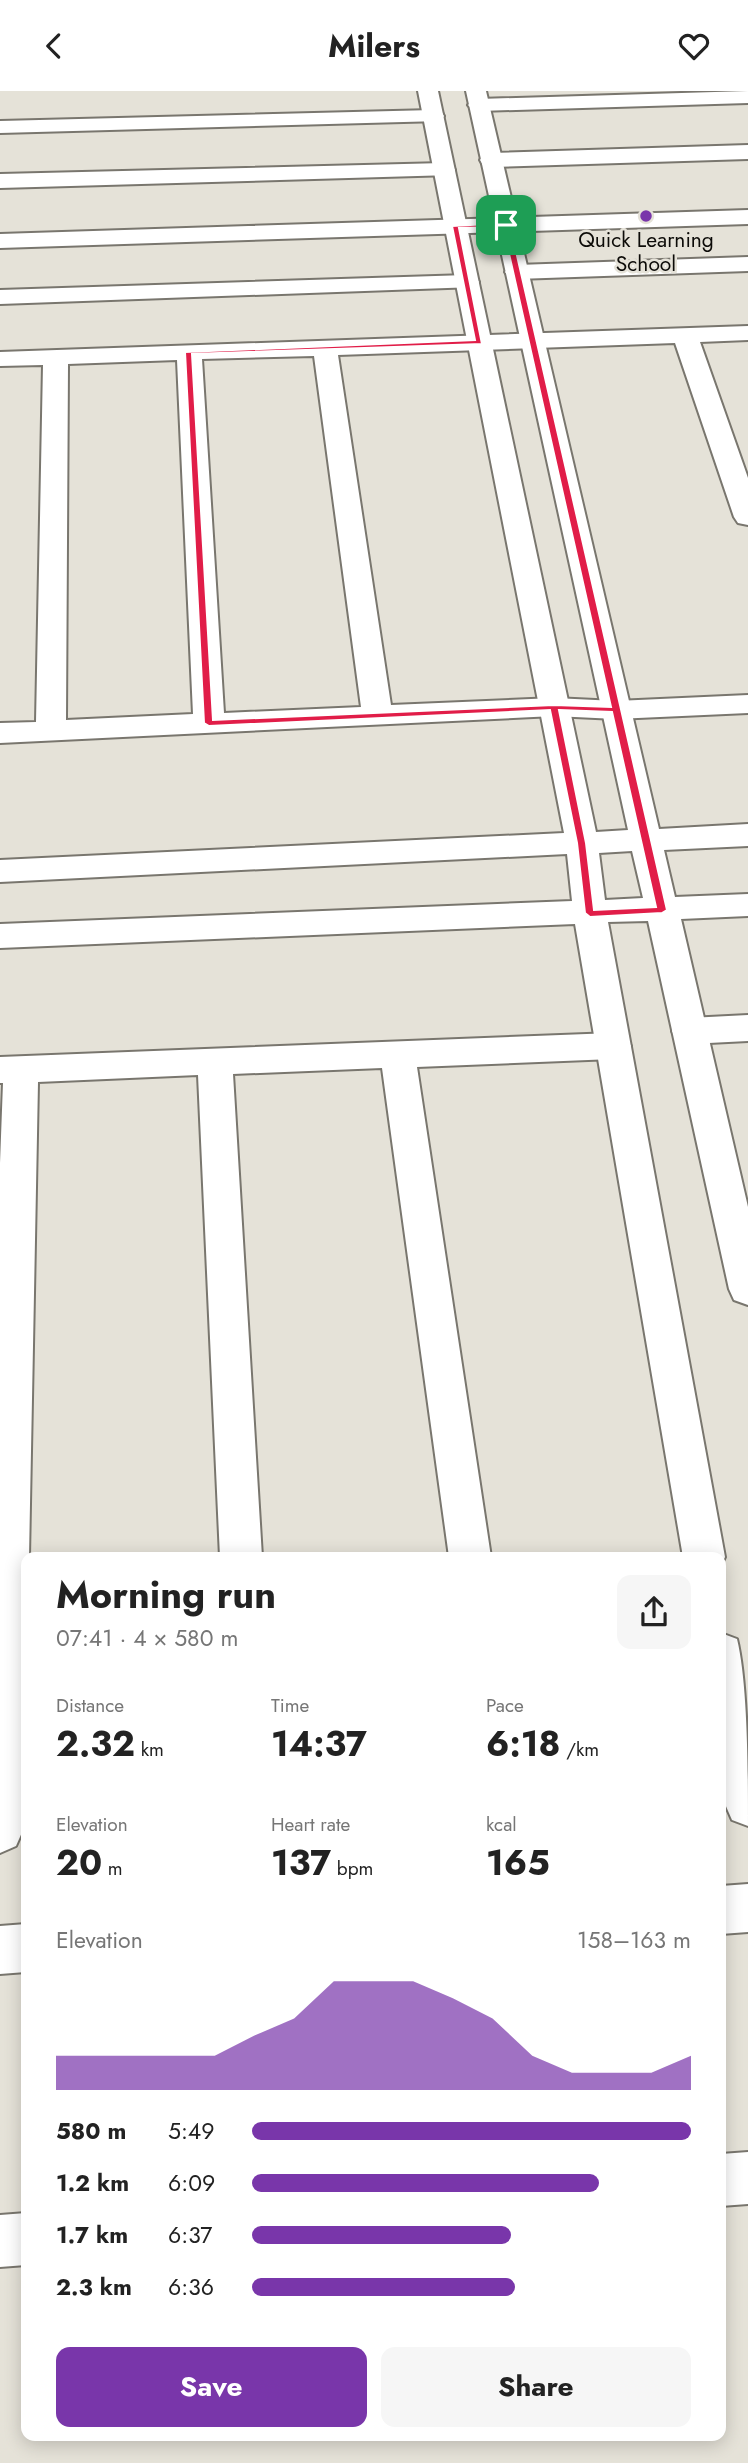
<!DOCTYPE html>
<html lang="en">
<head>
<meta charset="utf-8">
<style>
	:root { --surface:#fff; --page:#f6f6f6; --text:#222; --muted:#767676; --accent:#7936aa }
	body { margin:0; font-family:Jost,sans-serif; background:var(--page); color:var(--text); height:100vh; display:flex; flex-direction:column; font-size:26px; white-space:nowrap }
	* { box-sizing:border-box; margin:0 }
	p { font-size:23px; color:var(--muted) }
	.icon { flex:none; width:38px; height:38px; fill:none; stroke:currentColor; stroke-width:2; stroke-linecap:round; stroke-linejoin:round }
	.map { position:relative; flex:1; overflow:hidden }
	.details { position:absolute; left:21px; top:1461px; width:705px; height:889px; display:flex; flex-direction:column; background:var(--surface); border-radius:14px; box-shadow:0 4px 18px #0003 }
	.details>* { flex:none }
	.pin { position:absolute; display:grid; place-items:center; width:60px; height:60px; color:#fff; margin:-30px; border-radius:14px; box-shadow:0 4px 10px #0006 }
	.round { display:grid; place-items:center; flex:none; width:74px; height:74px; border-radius:14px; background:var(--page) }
	.overview { display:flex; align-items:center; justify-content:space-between; height:119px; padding:0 35px }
	h1 { font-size:38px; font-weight:700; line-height:52px }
	.metrics { display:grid; grid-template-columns:repeat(3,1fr); gap:10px; height:119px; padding:7px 35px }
	.metrics div { display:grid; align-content:center }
	.metrics b { font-size:35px; font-weight:700 }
	.metrics small { font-size:19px; font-weight:400 }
	.metrics p { font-size:19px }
	.chart { height:196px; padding:14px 35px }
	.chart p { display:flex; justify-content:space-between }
	.chart svg { width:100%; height:126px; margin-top:7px; fill:var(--accent); opacity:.7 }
	.primary-button { display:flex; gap:14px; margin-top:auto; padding:14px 35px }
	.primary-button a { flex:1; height:80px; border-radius:14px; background:var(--accent); color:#fff; font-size:28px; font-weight:700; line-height:80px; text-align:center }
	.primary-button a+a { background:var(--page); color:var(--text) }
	ul { padding:0 35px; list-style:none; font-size:23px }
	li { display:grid; grid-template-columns:112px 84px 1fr; align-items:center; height:52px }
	li i { height:18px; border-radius:9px; background:var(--accent) }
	header { display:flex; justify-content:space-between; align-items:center; height:91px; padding:0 35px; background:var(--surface); font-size:32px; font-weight:700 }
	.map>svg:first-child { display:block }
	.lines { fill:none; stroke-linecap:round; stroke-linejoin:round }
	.street-casing { stroke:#79766e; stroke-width:4 }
	.secondary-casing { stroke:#79766e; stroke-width:4 }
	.street { fill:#fff; fill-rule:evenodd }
	.secondary { fill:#fff; fill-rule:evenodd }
	.route { fill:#e11d48; stroke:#fff; stroke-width:2; fill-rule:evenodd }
	.poi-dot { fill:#7936aa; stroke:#e5e2d8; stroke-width:2.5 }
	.labels { text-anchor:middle; stroke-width:5; stroke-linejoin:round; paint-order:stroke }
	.far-poi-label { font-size:21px; fill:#0c0b08; stroke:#e5e2d8 }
</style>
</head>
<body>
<header><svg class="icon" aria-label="back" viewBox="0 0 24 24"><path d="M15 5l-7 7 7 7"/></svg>Milers<svg class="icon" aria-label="heart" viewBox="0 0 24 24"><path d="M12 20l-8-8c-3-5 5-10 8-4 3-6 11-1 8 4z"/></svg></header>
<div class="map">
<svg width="748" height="2372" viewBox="0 0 748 2372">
	<rect width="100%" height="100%" fill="#e5e2d8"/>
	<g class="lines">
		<g class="street-casing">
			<path id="street" d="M748 0V12L479 20 472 18 468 14 472 10 479 8Z
				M433 19 441 20 444 25 441 30 0 42V30Z
				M748 54V68L491 76 483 74 480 69 483 64 491 62Z
				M444 72 452 74 455 79 452 84 0 97V83Z
				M748 119V133L0 157V143Z
				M748 166V180L517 188 509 186 505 181 509 176 517 174Z
				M467 184 475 186 479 191 475 196 0 213V199Z
				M748 235V249L700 251 748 387V434L738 432 734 426 675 252 338 264 391 614 554 607 616 610 748 604V622L616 628 554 625 0 652V632L36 631 43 274 0 275V261ZM314 265 361 616 224 622 202 268ZM177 269 193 623 66 629 68 273Z
				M748 924V950L689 953 677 949 672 940 677 931 689 927Z
				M613 942 625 946 631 955 625 964 613 968 417 976 491 1466H449L382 977 233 983 262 1466H220L198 984 38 991 29 1466H26L23 1739 16 1755 0 1762V1072L3 992H0V966Z
				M748 1793V1841L721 1843V1795Z
				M26 1833V1881L0 1883V1835Z
				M748 2061V2113L721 2115V2063Z
				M26 2122V2174L0 2176V2124Z"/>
		</g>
		<g class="secondary-casing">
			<path id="secondary" d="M418 0H438L596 741 628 739 466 0H486L659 738 748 733V755L664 759 675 806 748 803V825L681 828 748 1116V1214L734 1209 729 1198 648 830 608 831 725 1466 721 1475V1466H683L575 833 0 857V833L572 810 567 763 0 791V769L564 742ZM632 760 643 807 605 809 599 762Z
				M721 1542 737 1548C748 1593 748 1684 748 1735L732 1729 725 1713 721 1690Z"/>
		</g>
		<use href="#street" class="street"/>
		<use href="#secondary" class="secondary"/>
	</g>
	<path class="route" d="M506 132 510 134 667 819 662 822 590 826 585 822 577 752 550 619 209 635 204 632 185 261 475 249 452 135ZM503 136 611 616 554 614 213 629 192 263 482 253 459 137ZM559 619 612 621 656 816 594 819 586 752Z"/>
	<circle class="poi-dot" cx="646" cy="125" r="7"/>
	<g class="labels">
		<g class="far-poi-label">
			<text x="646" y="156">Quick Learning<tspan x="646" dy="24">School</tspan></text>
		</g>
	</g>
</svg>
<div class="pin" style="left:506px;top:134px;background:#1e9e55"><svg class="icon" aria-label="arrive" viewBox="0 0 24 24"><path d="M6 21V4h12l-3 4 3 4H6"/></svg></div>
<section class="details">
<div class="overview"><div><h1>Morning run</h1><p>07:41 · 4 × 580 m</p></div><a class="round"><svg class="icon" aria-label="share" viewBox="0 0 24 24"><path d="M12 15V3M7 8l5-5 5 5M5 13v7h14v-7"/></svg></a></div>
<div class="metrics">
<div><p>Distance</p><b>2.32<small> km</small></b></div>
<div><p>Time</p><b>14:37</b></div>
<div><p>Pace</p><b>6:18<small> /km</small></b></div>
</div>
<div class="metrics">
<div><p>Elevation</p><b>20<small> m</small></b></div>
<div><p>Heart rate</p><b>137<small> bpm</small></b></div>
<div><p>kcal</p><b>165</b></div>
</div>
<div class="chart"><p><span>Elevation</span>158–163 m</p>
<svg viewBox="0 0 160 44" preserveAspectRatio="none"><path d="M0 44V32L10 32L20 32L30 32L40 32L50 25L60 19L70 6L80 6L90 6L100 12L110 19L120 32L130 38L140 38L150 38L160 32V44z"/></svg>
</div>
<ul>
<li><b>580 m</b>5:49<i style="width:100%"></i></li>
<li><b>1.2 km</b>6:09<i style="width:79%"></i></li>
<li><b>1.7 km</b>6:37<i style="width:59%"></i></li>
<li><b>2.3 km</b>6:36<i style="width:60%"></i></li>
</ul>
<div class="primary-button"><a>Save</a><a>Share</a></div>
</section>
</div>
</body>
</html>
